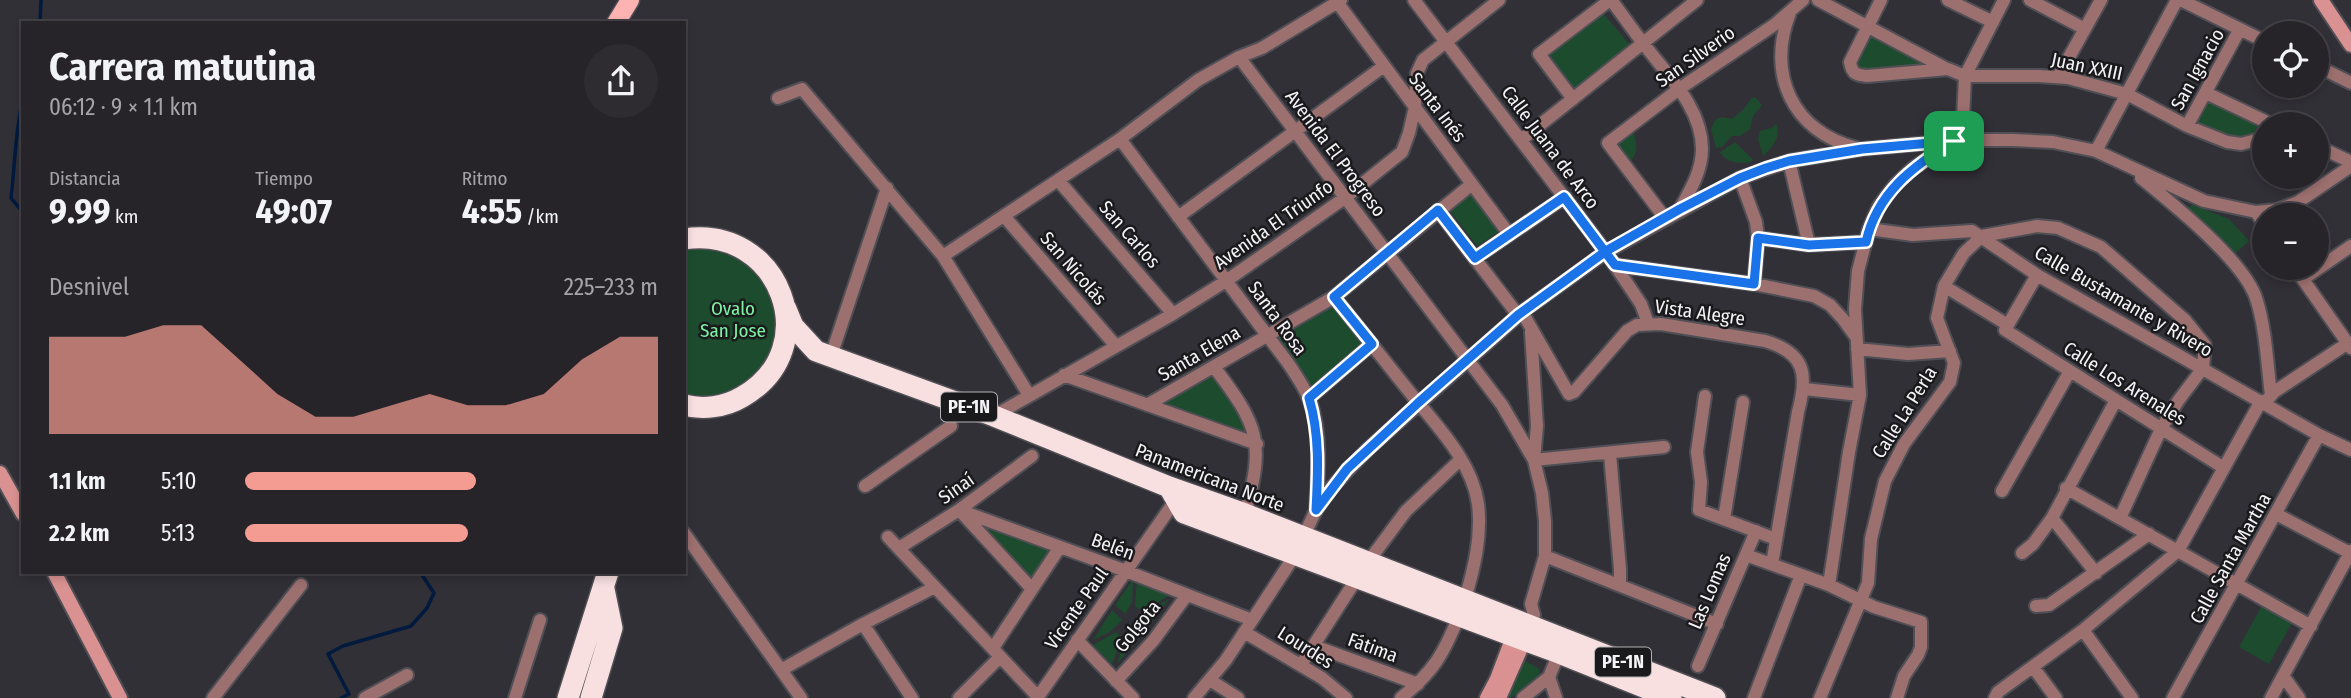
<!DOCTYPE html>
<html lang="es">
<head>
<meta charset="utf-8">
<style>
	:root { --surface:#262429; --page:#2e2c31; --text:#f1f3f6; --muted:#a4a4a8; --line:#424146; --accent:#f59c92 }
	body { margin:0; font-family:"Fira Sans Condensed",sans-serif; background:var(--page); color:var(--text); height:100vh; display:flex; flex-direction:column; font-size:26px; white-space:nowrap }
	* { box-sizing:border-box; margin:0 }
	p { font-size:23px; color:var(--muted) }
	.icon { flex:none; width:38px; height:38px; fill:none; stroke:currentColor; stroke-width:2; stroke-linecap:round; stroke-linejoin:round }
	.map { position:relative; flex:1; overflow:hidden }
	.drawer { position:absolute; left:21px; top:21px; width:665px; height:553px; display:flex; flex-direction:column; background:var(--surface); border-radius:0px; box-shadow:0 4px 10px #0003,0 0 0 2px var(--line) }
	.drawer>* { flex:none }
	.fabs { position:absolute; left:2252px; top:21px; display:grid; gap:14px }
	.fabs a { display:grid; place-items:center; width:77px; height:77px; border-radius:50%; background:var(--surface); box-shadow:0 4px 10px #0003,0 0 0 2px var(--line); font-size:35px }
	.pin { position:absolute; display:grid; place-items:center; width:60px; height:60px; color:#fff; margin:-30px; border-radius:14px; box-shadow:0 4px 10px #0006 }
	.round { display:grid; place-items:center; flex:none; width:74px; height:74px; border-radius:37px; background:var(--page) }
	.headline { display:flex; align-items:center; justify-content:space-between; height:119px; padding:0 28px }
	h1 { font-size:38px; font-weight:700; line-height:52px }
	.metrics { display:grid; grid-template-columns:repeat(3,1fr); gap:10px; height:119px; padding:7px 28px }
	.metrics div { display:grid; align-content:center }
	.metrics b { font-size:35px; font-weight:700 }
	.metrics small { font-size:19px; font-weight:400 }
	.metrics p { font-size:19px }
	.chart { height:196px; padding:14px 28px }
	.chart p { display:flex; justify-content:space-between }
	.chart svg { width:100%; height:126px; margin-top:7px; fill:var(--accent); opacity:.7 }
	ul { padding:0 28px; list-style:none; font-size:23px }
	li { display:grid; grid-template-columns:112px 84px 1fr; align-items:center; height:52px }
	li i { height:18px; border-radius:9px; background:var(--accent) }
	.map>svg:first-child { display:block }
	.green { fill:#1c4c2d }
	.lines { fill:none; stroke-linecap:round; stroke-linejoin:round }
	.stream { stroke:#011a3e; stroke-width:3.5 }
	.street-casing { stroke:#514f56; stroke-width:16 }
	.secondary-casing { stroke:#514f56; stroke-width:18 }
	.primary-casing { stroke:#514f56; stroke-width:21 }
	.highway-casing { stroke:#514f56; stroke-width:24 }
	.street { stroke:#9c706f; stroke-width:12 }
	.secondary { stroke:#d99291; stroke-width:14 }
	.primary { stroke:#fcb3b1; stroke-width:18 }
	.highway { stroke:#f7e0df; stroke-width:21 }
	.route-casing { stroke:#fff; stroke-width:14 }
	.route { stroke:#1a73e8; stroke-width:9 }
	.labels { text-anchor:middle; stroke-width:5; stroke-linejoin:round; paint-order:stroke }
	.shield { fill:#1a191c; stroke:#b3b2b5; stroke-width:2 }
	.shield-label { font-size:18px; font-weight:bold; fill:#f4f3f7 }
	.street-label { font-size:19px; fill:#f4f3f7; stroke:#1a191c }
	.park-label { font-size:19px; fill:#7cf3a3; stroke:#1a191c }
</style>
</head>
<body>
<div class="map">
<svg width="2351" height="698" viewBox="0 0 2351 698">
	<rect width="100%" height="100%" fill="#323037"/>
	<path class="green" d="M1603 13 1630 45 1629 47 1577 88 1572 89 1548 58V54Z
		M1869 32 1929 66 1860 69 1854 60Z
		M1755 97 1762 105 1753 116 1750 129 1740 136H1732L1722 147 1716 148 1711 129 1715 120 1722 117 1732 119 1743 110 1751 99Z
		M2206 97 2264 125V130L2232 138 2192 123Z
		M1776 124C1782 135 1772 149 1763 156L1758 139 1760 131 1771 128Z
		M1632 128C1637 142 1640 152 1628 164L1618 148V142Z
		M1735 142 1753 160 1751 162C1740 164 1726 163 1720 152Z
		M1470 188 1501 230 1477 246 1447 207Z
		M2193 205 2229 219 2249 241 2231 257 2186 208Z
		M684 243 721 244 771 282 780 342 743 391 684 401Z
		M1331 300 1367 344 1311 393 1273 335Z
		M1212 373 1237 407 1247 436 1157 405Z
		M975 519 1050 549 1031 582Z
		M1137 580 1167 594 1168 596 1144 611 1137 608 1135 605Z
		M1131 582H1133L1132 602 1125 614 1115 605Z
		M1169 599 1145 631 1137 622 1149 610Z
		M2263 604 2293 621 2269 664 2239 647Z
		M1112 610 1122 620 1110 632 1093 640Z
		M1135 626 1143 633 1117 664 1123 645Z
		M1116 632 1122 638 1112 664 1093 645Z
		M1526 661 1539 669 1540 674 1511 698H1503L1521 663Z"/>
	<g class="lines">
		<path class="stream" d="M40 23 41 0
			M23 99C15 131 15 165 11 198L23 212
			M341 698 349 694 328 654 343 646 411 626 427 608 434 593 420 572"/>
		<g class="street-casing">
			<path id="street" d="M1414 0 1606 252 1641 304 1648 323
				M1611 0C1622 14 1632 29 1643 43 1666 74 1702 107 1702 149 1702 171 1690 191 1680 209
				M1818 0 1947 69
				M1881 0 1850 62C1852 74 1856 75 1867 76L1948 69 1965 76H2039L2068 78 2127 94 2187 126 2227 142 2241 144 2264 138
				M1948 0 1993 22
				M2030 0 2085 29
				M2181 0 2264 41
				M1337 2 1509 234
				M1790 13C1766 73 1792 132 1857 148
				M1239 57 1502 405 1534 460 1542 493 1545 521V556L1531 604 1534 615 1531 625
				M2317 66 2351 83
				M2058 77 2101 0
				M2206 93 2271 124
				M778 98 802 89 943 256 1029 395
				M1573 99 1539 54 1610 0
				M2187 126 2240 29
				M1120 139 1288 363C1296 375 1305 388 1310 401 1322 435 1318 474 1316 509
				M1521 140 1697 0
				M1962 140 1965 76 2004 0
				M2317 146 2351 162
				M2096 151 2177 0
				M1789 161 1809 245
				M1740 178 1756 222 1758 238 1754 284
				M2141 178C2173 204 2243 260 2256 298 2266 329 2267 363 2271 395
				M1058 180 1173 314
				M1438 210 1518 315
				M2256 212 2264 224
				M1004 216 1116 346
				M1178 217 1384 66
				M1665 218 1608 143 1679 89 1774 25 1803 0
				M1869 229 1913 235 1972 231 2037 275 2319 435 2351 450
				M1758 238 1809 245 1866 242
				M943 256 1120 139 1198 80 1239 57 1262 48 1341 0
				M1475 258 1565 197
				M1615 265 1754 284 1814 296 1830 305 1843 319 1856 337
				M2295 268 2351 348
				M2037 275 2005 330 2224 468
				M2303 279 2351 246
				M1944 286 2008 325
				M1334 297C1359 328 1383 359 1408 390 1434 423 1472 460 1478 504 1482 536 1474 569 1465 599
				M1522 312 1569 394 1574 392 1627 331 1637 325 1661 324 1765 341C1806 353 1808 375 1798 412L1772 564
				M1531 332 1537 426 1534 460 1664 447
				M1857 349 1908 354 1950 351
				M831 356 887 188
				M1214 367C1259 426 1265 442 1245 514
				M1064 375 1257 444
				M1804 389 1860 395
				M1705 396 1697 452 1701 482 1699 510 1776 539
				M1309 398 1372 344
				M2268 399 2274 392 2348 343
				M1147 405 1334 297 1472 184
				M994 416 1173 314 1226 281 1346 197 1402 152 1409 133 1415 107 1417 73 1423 60 1499 0
				M1610 454 1620 569V585
				M865 486 951 426
				M2066 488 2311 626
				M2002 491 2070 371
				M959 510 1126 571 1252 620
				M961 512 1032 589
				M2276 514 2350 553
				M2052 518 2096 573
				M1724 519 1743 402
				M684 533 801 698
				M888 537 1039 698
				M899 548 959 510 1032 456
				M2022 553 2033 544 2052 518 2116 400
				M1746 555 1829 585 1874 607 1921 622V647L1918 655 1904 676 1897 698
				M1545 556 1717 624
				M1368 562 1406 511 1460 460
				M1829 585 1849 452 1860 395 1855 309 1858 271 1869 229 1879 206 1895 185 1912 169 1951 143
				M2036 606 2049 605 2149 534
				M863 624 912 698
				M2083 630 2132 698
				M1244 632 1322 678 1346 698
				M1077 640 1133 698
				M1314 646 1418 684
				M993 648 1060 547
				M1301 665 1357 578
				M1698 666 1756 531
				M2033 667 2056 698
				M781 670 863 624 935 587
				M2284 677 2299 698
				M1210 680 1238 698
				M1116 681 1153 641 1187 595
				M1038 697 1170 508
				M213 698 301 585
				M365 698 407 675
				M515 698 540 620
				M959 698 1000 657
				M1194 698 1226 660 1295 555 1316 510 1331 488 1368 449 1522 312 1606 252 1740 178 1789 161 1862 149 1962 140H2013L2053 142 2096 151 2204 201 2256 212 2277 210 2298 202 2351 166
				M1401 698C1434 671 1443 655 1459 616
				M1523 698 1549 677
				M1556 698 1549 677 1559 653
				M1754 698 1801 575
				M1820 698 1868 583 1871 539 1885 481 1904 444 1950 382 1954 363 1937 318 1944 286 1964 253 1982 236 2037 226 2058 228 2101 247 2185 320 2205 345 2203 368 2178 401 2161 429 2120 518
				M1995 698 1998 692 2083 630 2178 551 2261 401
				M2173 698 2319 435
				M2271 698 2351 551"/>
		</g>
		<g class="secondary-casing">
			<path id="secondary" d="M2321 0 2351 45
				M0 473 23 514
				M54 572 120 698
				M1487 698 1497 679 1516 629
				M1499 698 1528 632"/>
		</g>
		<g class="primary-casing">
			<path id="primary" d="M616 23 630 0"/>
		</g>
		<g class="highway-casing">
			<path id="highway" d="M684 239C780 224 827 349 742 397 725 407 703 410 684 405
				M786 309 793 326 816 351 994 416 1169 487 1245 514 1715 698
				M1169 487 1184 513 1559 653 1671 698
				M568 698 608 572
				M591 698 612 628 604 589"/>
		</g>
		<use href="#street" class="street"/>
		<use href="#secondary" class="secondary"/>
		<use href="#primary" class="primary"/>
		<use href="#highway" class="highway"/>
	</g>
	<g class="lines">
		<g class="route-casing">
			<path id="route" d="M1954 141 1862 149 1789 161 1766 168 1740 178 1680 209 1606 251 1518 315 1418 403 1347 469 1316 510C1318 472 1320 435 1309 398L1372 344 1334 297 1438 210 1475 258 1564 197 1615 265 1754 284 1758 238 1809 245 1866 242C1877 193 1913 166 1954 141"/>
		</g>
		<use href="#route" class="route"/>
	</g>
	<g class="labels">
		<g class="shield">
			<rect x="941" y="392.5" width="56" height="29" rx="5"/>
			<rect x="1595" y="647.5" width="56" height="29" rx="5"/>
		</g>
		<g class="shield-label">
			<text x="969" y="413">PE-1N</text>
			<text x="1623" y="668">PE-1N</text>
		</g>
		<g class="street-label">
			<text transform="translate(1695 56) rotate(-35)" y="7">San Silverio</text>
			<text transform="translate(2087 66) rotate(12)" y="7">Juan XXIII</text>
			<text transform="translate(2197 69) rotate(-61)" y="7">San Ignacio</text>
			<text transform="translate(1438 107) rotate(53)" y="7">Santa Inés</text>
			<text transform="translate(1551 147) rotate(53)" y="7">Calle Juana de Arco</text>
			<text transform="translate(1336 153) rotate(53)" y="7">Avenida El Progreso</text>
			<text transform="translate(1273 224) rotate(-35)" y="7">Avenida El Triunfo</text>
			<text transform="translate(1130 234) rotate(49)" y="7">San Carlos</text>
			<text transform="translate(1074 268) rotate(49)" y="7">San Nicolás</text>
			<text transform="translate(2124 301) rotate(30)" y="7">Calle Bustamante y Rivero</text>
			<text transform="translate(1700 312) rotate(8)" y="7">Vista Alegre</text>
			<text transform="translate(1278 318) rotate(54)" y="7">Santa Rosa</text>
			<text transform="translate(1199 353) rotate(-30)" y="7">Santa Elena</text>
			<text transform="translate(2125 383) rotate(32)" y="7">Calle Los Arenales</text>
			<text transform="translate(1904 412) rotate(-58)" y="7">Calle La Perla</text>
			<text transform="translate(1210 477) rotate(21)" y="7">Panamericana Norte</text>
			<text transform="translate(956 488) rotate(-35)" y="7">Sinaí</text>
			<text transform="translate(1113 546) rotate(20)" y="7">Belén</text>
			<text transform="translate(2230 558) rotate(-61)" y="7">Calle Santa Martha</text>
			<text transform="translate(1709 591) rotate(-67)" y="7">Las Lomas</text>
			<text transform="translate(1076 608) rotate(-55)" y="7">Vicente Paul</text>
			<text transform="translate(1137 626) rotate(-51)" y="7">Golgota</text>
			<text transform="translate(1306 647) rotate(32)" y="7">Lourdes</text>
			<text transform="translate(1373 647) rotate(20)" y="7">Fátima</text>
		</g>
		<g class="park-label">
			<text x="733" y="315">Ovalo<tspan x="733" dy="22">San Jose</tspan></text>
		</g>
	</g>
</svg>
<div class="fabs">
<a><svg class="icon" aria-label="locate" viewBox="0 0 24 24"><circle cx="12" cy="12" r="6"/><path d="M12 2v4M12 18v4M2 12h4M18 12h4"/></svg></a>
<a>+</a>
<a>−</a>
</div>
<div class="pin" style="left:1954px;top:141px;background:#1e9e55"><svg class="icon" aria-label="arrive" viewBox="0 0 24 24"><path d="M6 21V4h12l-3 4 3 4H6"/></svg></div>
<section class="drawer">
<div class="headline"><div><h1>Carrera matutina</h1><p>06:12 · 9 × 1.1 km</p></div><a class="round"><svg class="icon" aria-label="share" viewBox="0 0 24 24"><path d="M12 15V3M7 8l5-5 5 5M5 13v7h14v-7"/></svg></a></div>
<div class="metrics">
<div><p>Distancia</p><b>9.99<small> km</small></b></div>
<div><p>Tiempo</p><b>49:07</b></div>
<div><p>Ritmo</p><b>4:55<small> /km</small></b></div>
</div>
<div class="chart"><p><span>Desnivel</span>225–233 m</p>
<svg viewBox="0 0 160 44" preserveAspectRatio="none"><path d="M0 44V10L10 10L20 10L30 6L40 6L50 18L60 30L70 38L80 38L90 34L100 30L110 34L120 34L130 30L140 18L150 10L160 10V44z"/></svg>
</div>
<ul>
<li><b>1.1 km</b>5:10<i style="width:56%"></i></li>
<li><b>2.2 km</b>5:13<i style="width:54%"></i></li>
</ul>
</section>
</div>
</body>
</html>
